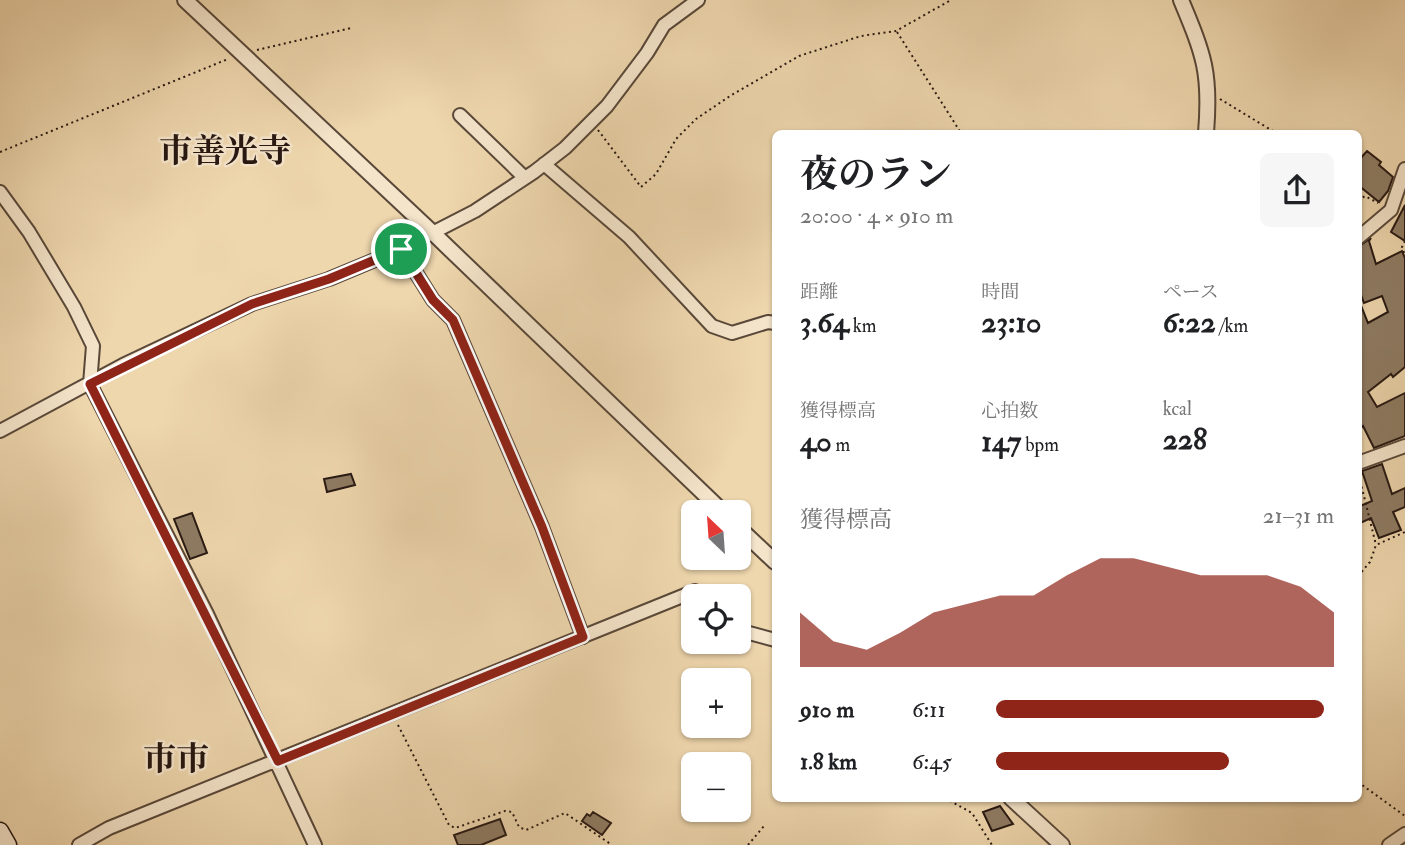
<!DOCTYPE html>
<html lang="ja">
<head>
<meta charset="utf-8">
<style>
	:root { --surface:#fff; --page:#f6f6f6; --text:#202124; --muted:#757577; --accent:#8f2418 }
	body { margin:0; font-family:"IM FELL Double Pica","Noto Serif JP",serif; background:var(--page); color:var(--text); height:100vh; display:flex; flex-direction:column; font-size:26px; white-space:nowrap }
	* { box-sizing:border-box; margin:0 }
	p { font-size:23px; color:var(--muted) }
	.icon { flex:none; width:38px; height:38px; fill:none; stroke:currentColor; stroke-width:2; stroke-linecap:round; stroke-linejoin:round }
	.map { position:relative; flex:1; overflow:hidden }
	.drawer { position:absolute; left:772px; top:130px; width:590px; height:672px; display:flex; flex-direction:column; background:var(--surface); border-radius:10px; box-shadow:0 2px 5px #0004 }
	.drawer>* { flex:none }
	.needle { width:46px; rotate:335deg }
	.controls { position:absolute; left:681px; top:500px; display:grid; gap:14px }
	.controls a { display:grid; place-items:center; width:70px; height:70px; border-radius:10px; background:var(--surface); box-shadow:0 2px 5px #0004; font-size:35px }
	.pin { position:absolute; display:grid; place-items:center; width:60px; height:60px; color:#fff; margin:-30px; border:4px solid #fff; border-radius:50%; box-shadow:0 2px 7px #0007 }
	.round { display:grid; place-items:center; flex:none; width:74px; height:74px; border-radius:10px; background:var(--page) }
	.headline { display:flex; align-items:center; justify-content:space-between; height:119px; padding:0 28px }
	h1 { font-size:38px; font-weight:700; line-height:52px }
	.figures { display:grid; grid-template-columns:repeat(3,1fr); gap:10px; height:119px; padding:7px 28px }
	.figures div { display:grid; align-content:center }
	.figures b { font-size:30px; font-weight:700 }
	.figures small { font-size:19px; font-weight:400 }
	.figures p { font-size:19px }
	.chart { height:196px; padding:14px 28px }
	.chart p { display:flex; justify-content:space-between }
	.chart svg { width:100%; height:126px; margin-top:7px; fill:var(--accent); opacity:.7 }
	ul { padding:0 28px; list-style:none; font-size:23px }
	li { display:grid; grid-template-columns:112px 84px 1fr; align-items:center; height:52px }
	li i { height:18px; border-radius:9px; background:var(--accent) }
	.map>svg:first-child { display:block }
	.building { fill:#8e7b63; stroke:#271812; stroke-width:2 }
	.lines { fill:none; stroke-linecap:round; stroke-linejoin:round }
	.minor-casing { stroke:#594839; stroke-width:16 }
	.tertiary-casing { stroke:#594839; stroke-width:18 }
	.secondary-casing { stroke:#271812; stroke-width:19 }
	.path { stroke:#271812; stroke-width:2; stroke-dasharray:2 3.5; stroke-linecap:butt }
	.minor { stroke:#f4e4ca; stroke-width:12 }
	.tertiary { stroke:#f4e4ca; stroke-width:14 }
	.secondary { stroke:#f4e4ca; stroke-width:16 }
	.route-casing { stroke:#fff; stroke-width:14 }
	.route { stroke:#8f2418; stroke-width:9 }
	.labels { text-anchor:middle; stroke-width:5; stroke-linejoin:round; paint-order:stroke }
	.quarter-label { font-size:33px; font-weight:bold; fill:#271812; stroke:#f4e4ca }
</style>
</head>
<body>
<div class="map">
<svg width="1405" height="845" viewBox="0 0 1405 845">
	<rect width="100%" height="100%" fill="#eed6ad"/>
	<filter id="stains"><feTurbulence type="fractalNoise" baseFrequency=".00286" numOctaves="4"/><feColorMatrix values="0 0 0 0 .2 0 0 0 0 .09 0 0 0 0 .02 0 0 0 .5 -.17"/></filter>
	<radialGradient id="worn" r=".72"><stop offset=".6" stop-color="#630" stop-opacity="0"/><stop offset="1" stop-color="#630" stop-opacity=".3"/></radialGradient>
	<path class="building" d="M1367 151 1381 162 1379 165 1393 177 1388 191 1379 202 1358 185V161Z
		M1405 205V241L1391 232Z
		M1371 238 1369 241 1376 264 1402 251 1405 258V367L1393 377 1391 374 1368 392 1377 407 1405 393V436L1374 448 1363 426 1358 431V298L1368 323 1388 312 1382 296 1364 303 1358 287V247Z
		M1382 464 1392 494 1405 488V507L1393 512 1401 530 1379 538 1371 518 1358 524V507L1372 501 1362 471Z
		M351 474 355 485 327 492 324 479Z
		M192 513 207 553 190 559 174 519Z
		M1000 806 1013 824 992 831 983 812Z
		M593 812 611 823 602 835 582 821 587 814 590 816Z
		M500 819 506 835 481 845H458L454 835Z"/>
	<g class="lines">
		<g class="minor-casing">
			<path id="minor" d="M460 115 525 178
				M544 164 629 237 712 326 732 333 768 322 775 323
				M0 192 29 232 74 307 93 346 90 384 207 614 315 845
				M1358 238 1391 210 1405 169
				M401 249 433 300 453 320 542 527 583 637
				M0 431 123 365 252 304 329 279 401 249 475 211 534 172 565 148 607 106 647 53 664 25 698 0
				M1358 463 1405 446
				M738 630 775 640
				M79 845 109 828 695 591 703 597
				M1389 845 1405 834"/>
		</g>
		<g class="tertiary-casing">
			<path id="tertiary" d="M185 0 433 233 724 513
				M1181 0C1204 55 1211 73 1206 133
				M738 527 775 562
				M1011 798 1062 845"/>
		</g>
		<g class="secondary-casing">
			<path id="secondary" d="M0 831 8 845"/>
		</g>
		<path class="path" d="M897 32 961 133
			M257 50 351 28
			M1220 99 1276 133
			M598 130 641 187 656 174 676 139 696 119 730 96 799 56 861 36 896 31 951 0
			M0 152 228 59
			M1358 200 1365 196 1378 203
			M1405 241 1402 247 1405 255
			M1359 476 1376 545
			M1358 576 1370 562 1376 545 1405 532
			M398 725 449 825 455 828 505 811 512 812 519 827 526 830 565 813 612 845
			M1358 782 1405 816
			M945 798 972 813 992 845
			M748 845 764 826"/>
		<use href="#minor" class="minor"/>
		<use href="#tertiary" class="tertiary"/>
		<use href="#secondary" class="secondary"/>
	</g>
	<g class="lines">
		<g class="route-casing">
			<path id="route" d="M401 249 433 300 453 320 542 527 583 637 278 761 90 384 252 304 329 279Z"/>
		</g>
		<use href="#route" class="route"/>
	</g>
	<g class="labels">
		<g class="quarter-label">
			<text x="225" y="162">市善光寺</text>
			<text x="176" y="770">市市</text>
		</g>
	</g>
	<rect width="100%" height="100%" filter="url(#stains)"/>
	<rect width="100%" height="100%" fill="url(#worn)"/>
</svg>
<div class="controls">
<a><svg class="needle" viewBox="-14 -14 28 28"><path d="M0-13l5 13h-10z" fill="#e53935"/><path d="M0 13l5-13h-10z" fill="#757577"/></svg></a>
<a><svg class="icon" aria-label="locate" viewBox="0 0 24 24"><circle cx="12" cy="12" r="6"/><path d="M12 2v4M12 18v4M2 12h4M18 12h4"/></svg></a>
<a>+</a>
<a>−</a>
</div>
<div class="pin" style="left:401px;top:249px;background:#1e9e55"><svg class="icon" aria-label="arrive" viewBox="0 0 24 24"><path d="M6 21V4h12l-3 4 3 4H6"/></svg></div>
<section class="drawer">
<div class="headline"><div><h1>夜のラン</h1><p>20:00 · 4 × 910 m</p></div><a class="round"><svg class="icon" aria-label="share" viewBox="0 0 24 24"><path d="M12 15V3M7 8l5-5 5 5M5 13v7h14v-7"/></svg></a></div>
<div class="figures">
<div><p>距離</p><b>3.64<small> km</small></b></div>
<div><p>時間</p><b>23:10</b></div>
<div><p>ペース</p><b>6:22<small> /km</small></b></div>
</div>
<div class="figures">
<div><p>獲得標高</p><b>40<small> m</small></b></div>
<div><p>心拍数</p><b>147<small> bpm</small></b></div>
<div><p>kcal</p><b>228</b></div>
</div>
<div class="chart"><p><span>獲得標高</span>21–31 m</p>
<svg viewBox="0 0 160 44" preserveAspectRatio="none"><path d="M0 44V25L10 35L20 38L30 32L40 25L50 22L60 19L70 19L80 12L90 6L100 6L110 9L120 12L130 12L140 12L150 16L160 25V44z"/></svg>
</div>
<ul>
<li><b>910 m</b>6:11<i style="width:97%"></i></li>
<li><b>1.8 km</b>6:45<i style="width:69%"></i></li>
</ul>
</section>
</div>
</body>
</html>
